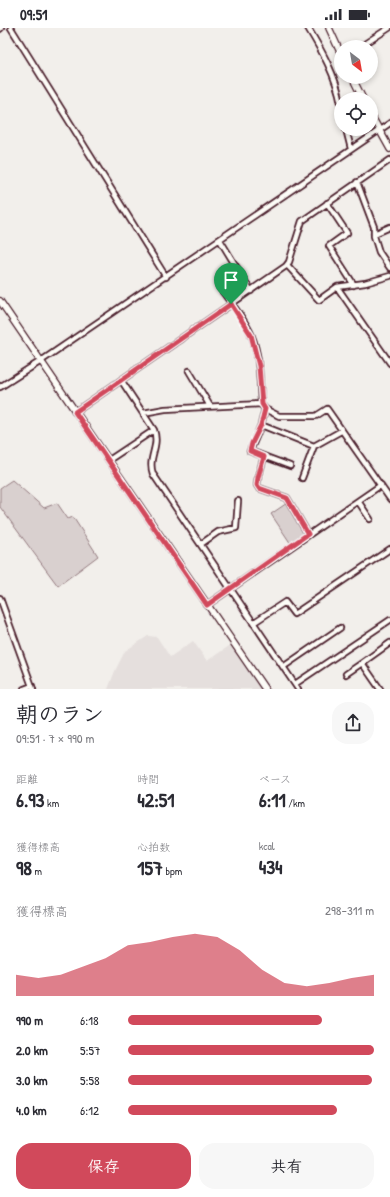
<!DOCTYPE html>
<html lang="ja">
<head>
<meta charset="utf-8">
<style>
	:root { --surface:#fff; --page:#f7f7f7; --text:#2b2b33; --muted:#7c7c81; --accent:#d1495b }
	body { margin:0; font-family:"Patrick Hand","Klee One",sans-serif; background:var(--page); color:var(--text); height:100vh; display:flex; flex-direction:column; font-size:15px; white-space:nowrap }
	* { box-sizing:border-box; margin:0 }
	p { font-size:13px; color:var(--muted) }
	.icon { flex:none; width:22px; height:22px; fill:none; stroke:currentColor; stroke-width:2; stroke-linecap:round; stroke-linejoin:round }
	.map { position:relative; height:661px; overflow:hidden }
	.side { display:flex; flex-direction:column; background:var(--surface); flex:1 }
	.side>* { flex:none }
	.needle { width:26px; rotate:149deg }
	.controls { position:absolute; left:334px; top:12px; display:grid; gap:8px }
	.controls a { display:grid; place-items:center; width:44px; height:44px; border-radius:50%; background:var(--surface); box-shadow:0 2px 6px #0003; font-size:20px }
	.pin { position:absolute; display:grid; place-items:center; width:34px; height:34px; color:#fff; margin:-41px -17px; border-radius:50% 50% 50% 0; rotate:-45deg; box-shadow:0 0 4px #0007 }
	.pin .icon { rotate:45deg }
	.round { display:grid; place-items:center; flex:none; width:42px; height:42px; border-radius:16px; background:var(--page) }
	.headline { display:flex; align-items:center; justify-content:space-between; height:68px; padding:0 16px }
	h1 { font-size:22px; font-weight:700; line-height:30px }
	.stats { display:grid; grid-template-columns:repeat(3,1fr); gap:6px; height:68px; padding:4px 16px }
	.stats div { display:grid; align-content:center }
	.stats b { font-size:20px; font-weight:700 }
	.stats small { font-size:11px; font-weight:400 }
	.stats p { font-size:11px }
	.chart { height:112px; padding:8px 16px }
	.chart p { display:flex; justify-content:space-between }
	.chart svg { width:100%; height:72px; margin-top:4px; fill:var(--accent); opacity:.7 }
	.action { display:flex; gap:8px; margin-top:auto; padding:8px 16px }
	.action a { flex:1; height:46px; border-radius:16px; background:var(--accent); color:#fff; font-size:16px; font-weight:700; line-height:46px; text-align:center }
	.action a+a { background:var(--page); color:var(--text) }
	ul { padding:0 16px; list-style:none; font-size:13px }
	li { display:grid; grid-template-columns:64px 48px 1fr; align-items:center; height:30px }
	li i { height:10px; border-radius:5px; background:var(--accent) }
	.status { display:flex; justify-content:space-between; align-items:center; height:28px; padding:0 20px; background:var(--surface); direction:ltr }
	.status svg { height:11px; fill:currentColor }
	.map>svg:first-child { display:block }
	.built { fill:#e5dfdd }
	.green { fill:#d9d0cf; stroke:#92787d }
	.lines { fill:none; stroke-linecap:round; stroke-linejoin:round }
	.minor-casing { stroke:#4a1f2b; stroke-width:8 }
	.tertiary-casing { stroke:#4a1f2b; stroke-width:8 }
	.minor { stroke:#fdfcf7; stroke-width:4.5 }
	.tertiary { stroke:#fdfcf7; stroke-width:5.5 }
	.route-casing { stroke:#fff; stroke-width:8 }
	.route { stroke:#d1495b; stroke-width:5 }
</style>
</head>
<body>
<div class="status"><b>09:51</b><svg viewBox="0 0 49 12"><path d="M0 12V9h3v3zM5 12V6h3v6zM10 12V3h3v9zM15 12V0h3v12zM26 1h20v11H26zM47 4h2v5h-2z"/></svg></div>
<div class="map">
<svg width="390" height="661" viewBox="0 0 390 661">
	<rect width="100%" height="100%" fill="#f2efeb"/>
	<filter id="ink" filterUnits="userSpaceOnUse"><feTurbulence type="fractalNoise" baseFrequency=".025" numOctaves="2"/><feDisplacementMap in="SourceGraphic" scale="8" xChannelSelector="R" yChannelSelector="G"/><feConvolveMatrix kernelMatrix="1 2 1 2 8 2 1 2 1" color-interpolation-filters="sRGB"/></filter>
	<g filter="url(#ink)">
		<path class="built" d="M148 608 157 609 170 629 193 613 207 633 232 616 261 661H108L115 643 125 623Z"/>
		<path class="green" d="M12 452 44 480 57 475 68 491 73 489 98 528 58 558 0 479V460Z
			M287 475 305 506 291 516 271 486Z"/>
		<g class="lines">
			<g class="minor-casing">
				<path id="minor" d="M11 0 166 249
					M308 0C322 23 336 48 341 75
					M0 1 1 0
					M360 19 389 0
					M346 101 351 121
					M357 154 374 199V208L379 224 390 240
					M327 175 347 205 329 218 354 257
					M374 206 390 199
					M220 212 251 263
					M287 237 319 272 337 259 365 255 390 248
					M337 259 390 335
					M220 260C231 275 243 289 251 306 260 328 260 353 261 376L265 381 261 397 314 418 341 403
					M189 343 210 378
					M121 352 154 402C160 419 147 430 153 446L298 661
					M0 359 41 333 390 95
					M265 381 279 388H316L327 381 390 471
					M75 384 286 238 289 234 302 193 390 132
					M143 385 165 381 261 376
					M261 397 250 423 290 438
					M264 429 258 449 257 457 259 460 287 470 308 506
					M109 432 154 402
					M302 450 314 418
					M358 473 370 491
					M201 516 218 504 236 500 238 473
					M0 570 33 661
					M207 577 381 457
					M253 595 285 574 294 586 390 521
					M283 639 340 600
					M346 646 362 635
					M295 656 390 592
					M24 661 32 658
					M380 661 362 635 390 615"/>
			</g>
			<g class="tertiary-casing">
				<path id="tertiary" d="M329 0 341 26
					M352 49 363 71
					M371 87 390 121
					M0 273 265 661"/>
			</g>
			<use href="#minor" class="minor"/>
			<use href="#tertiary" class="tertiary"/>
		</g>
	</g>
	<g class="lines" filter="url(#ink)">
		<g class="route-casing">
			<path id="route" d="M231 276 251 307 259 338 262 376 265 381 261 397 252 415 250 423 264 429 258 449 257 457 259 460 287 470 308 506 207 577 75 384Z"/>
		</g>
		<use href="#route" class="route"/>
	</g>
</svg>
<div class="controls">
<a><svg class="needle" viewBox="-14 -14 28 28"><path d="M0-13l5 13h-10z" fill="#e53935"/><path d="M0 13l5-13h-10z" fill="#7c7c81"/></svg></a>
<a><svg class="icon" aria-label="locate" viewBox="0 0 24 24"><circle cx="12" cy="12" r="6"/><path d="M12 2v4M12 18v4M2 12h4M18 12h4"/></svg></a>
</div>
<div class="pin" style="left:231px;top:276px;background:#1e9e55"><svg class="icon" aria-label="arrive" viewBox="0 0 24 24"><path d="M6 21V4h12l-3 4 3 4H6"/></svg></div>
</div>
<section class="side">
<div class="headline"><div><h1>朝のラン</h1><p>09:51 · 7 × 990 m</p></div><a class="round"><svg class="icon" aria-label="share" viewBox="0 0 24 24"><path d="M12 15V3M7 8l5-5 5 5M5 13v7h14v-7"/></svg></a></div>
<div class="stats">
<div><p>距離</p><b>6.93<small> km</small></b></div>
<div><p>時間</p><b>42:51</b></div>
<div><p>ペース</p><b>6:11<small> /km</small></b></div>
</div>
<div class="stats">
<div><p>獲得標高</p><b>98<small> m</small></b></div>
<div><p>心拍数</p><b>157<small> bpm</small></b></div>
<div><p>kcal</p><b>434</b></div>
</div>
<div class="chart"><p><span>獲得標高</span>298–311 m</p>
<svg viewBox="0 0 160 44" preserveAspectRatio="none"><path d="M0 44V31L10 33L20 31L30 26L40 21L50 13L60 11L70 8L80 6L90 8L100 16L110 28L120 36L130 38L140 36L150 33L160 31V44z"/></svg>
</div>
<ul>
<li><b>990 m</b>6:18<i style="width:79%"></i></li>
<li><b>2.0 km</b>5:57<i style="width:100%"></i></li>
<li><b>3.0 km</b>5:58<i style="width:99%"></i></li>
<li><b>4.0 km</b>6:12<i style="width:85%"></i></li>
</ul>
<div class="action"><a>保存</a><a>共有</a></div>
</section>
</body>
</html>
